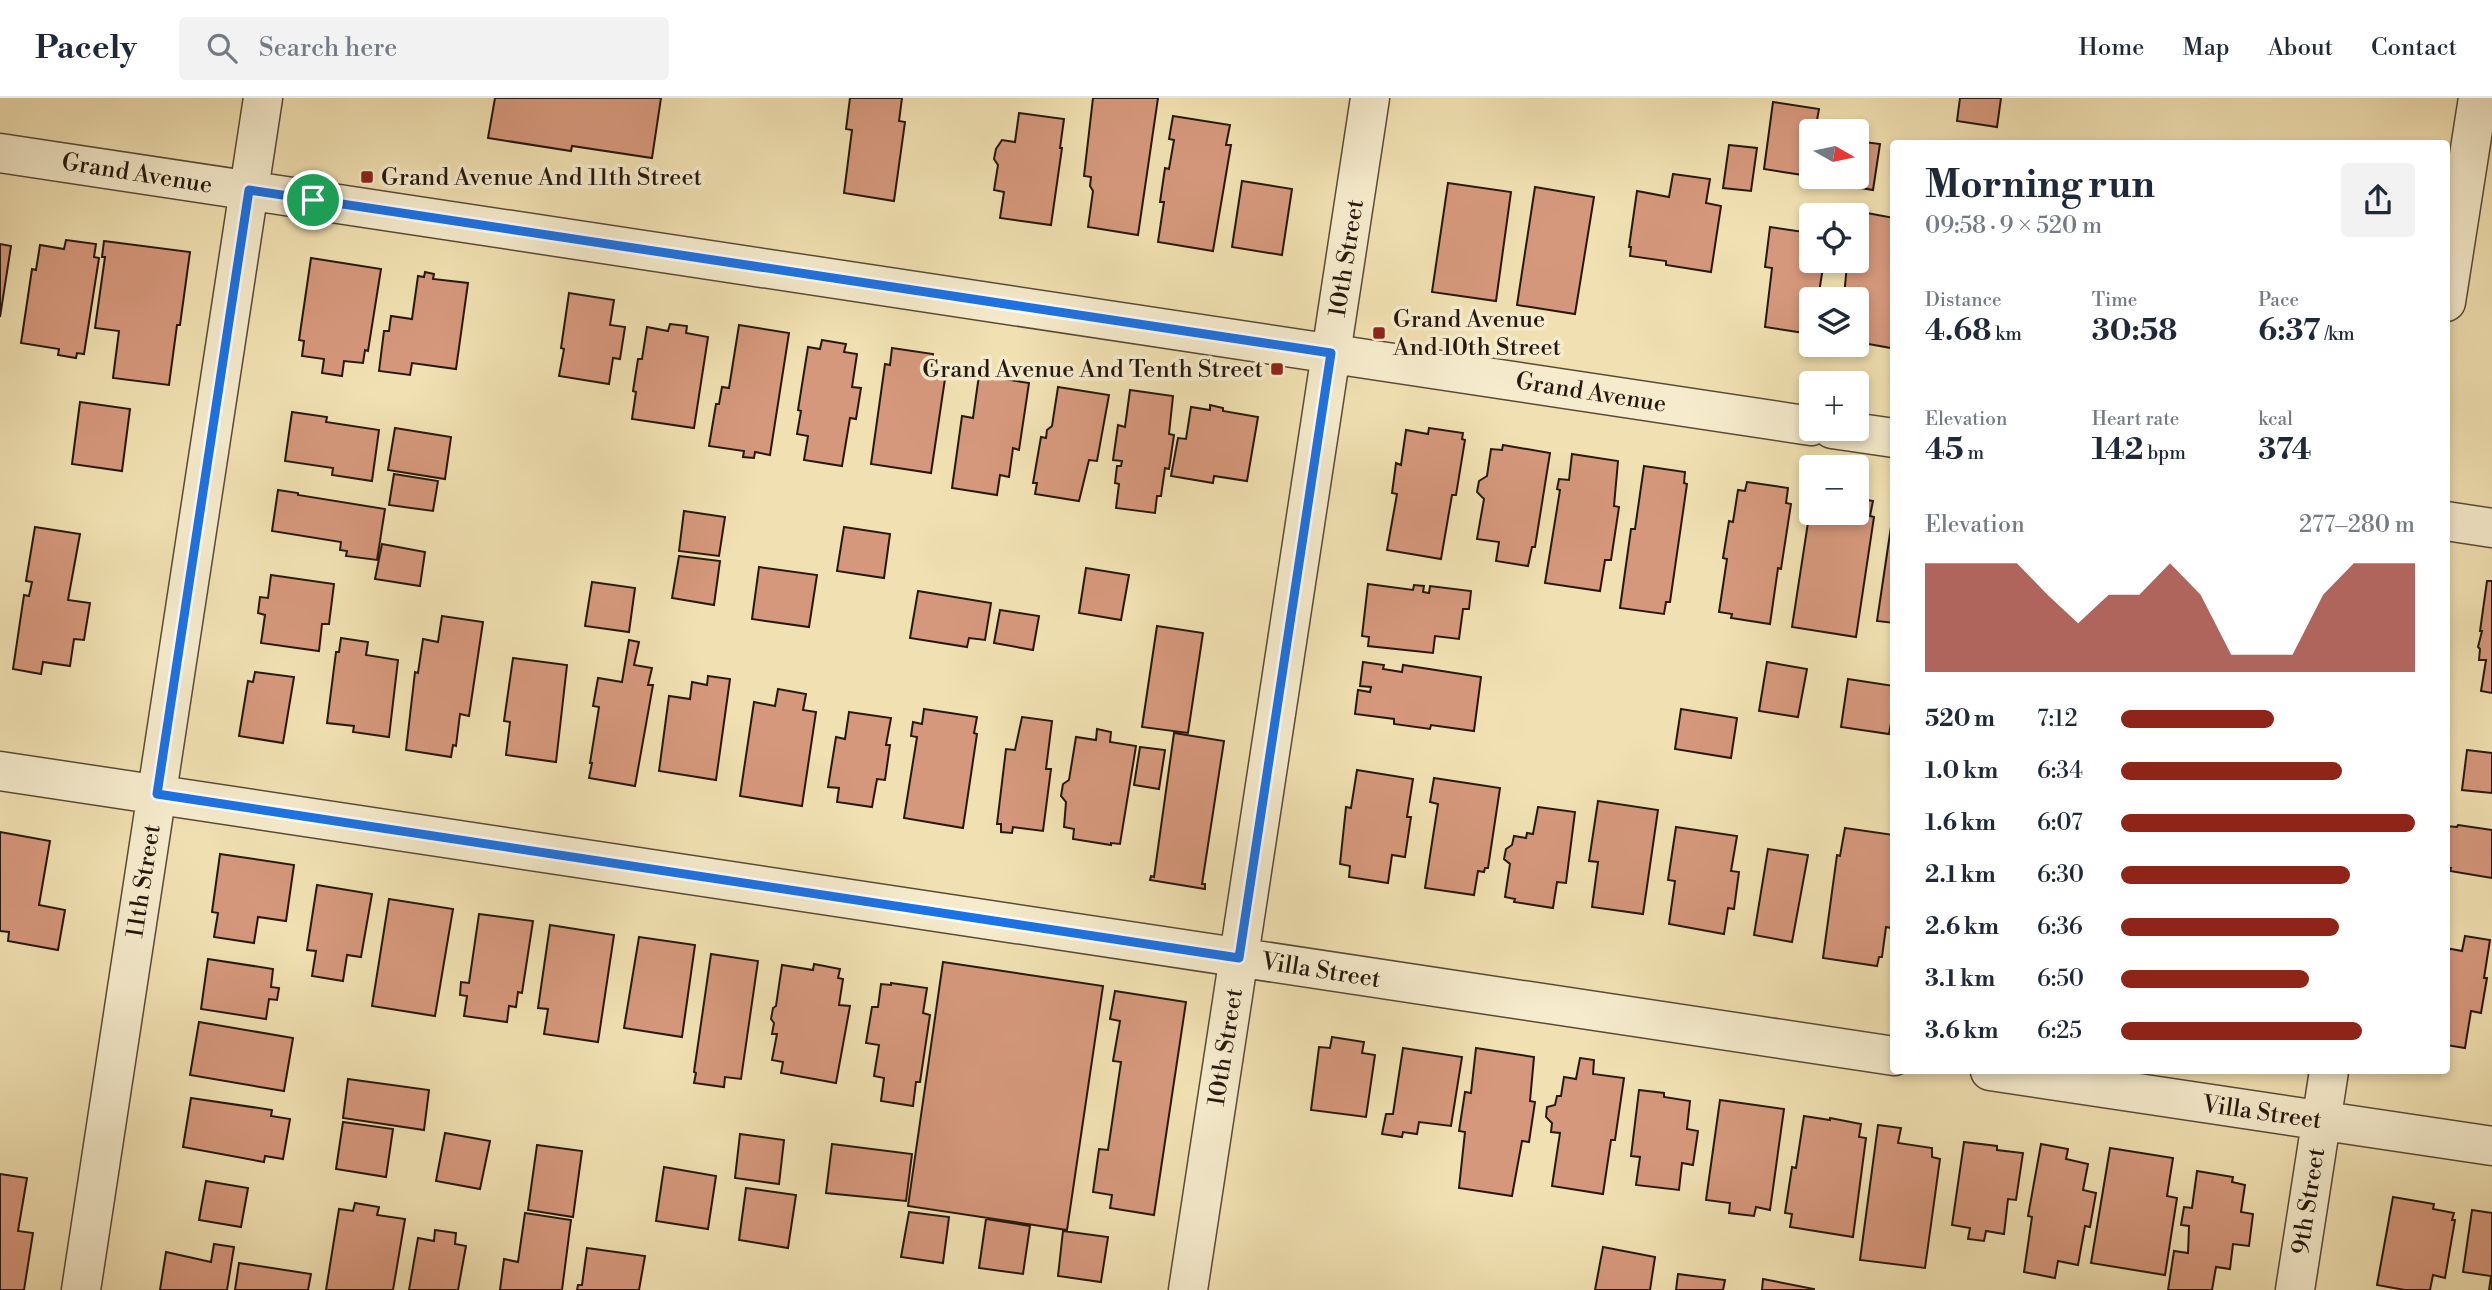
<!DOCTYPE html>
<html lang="en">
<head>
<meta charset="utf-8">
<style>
	:root { --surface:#fff; --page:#f2f2f3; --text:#1f2937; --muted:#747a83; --line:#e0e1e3; --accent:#8f2418 }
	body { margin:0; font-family:"Libre Bodoni",serif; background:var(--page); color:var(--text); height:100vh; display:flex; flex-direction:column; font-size:26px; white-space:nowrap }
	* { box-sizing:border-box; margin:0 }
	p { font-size:23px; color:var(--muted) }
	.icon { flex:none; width:38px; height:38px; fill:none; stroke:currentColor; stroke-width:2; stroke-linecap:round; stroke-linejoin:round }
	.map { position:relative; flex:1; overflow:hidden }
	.panel { position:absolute; left:1890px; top:42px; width:560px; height:934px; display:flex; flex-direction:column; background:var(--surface); border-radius:7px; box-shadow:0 4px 10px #0003 }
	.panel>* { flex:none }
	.needle { width:46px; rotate:99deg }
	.buttons { position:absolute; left:1799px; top:21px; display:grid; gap:14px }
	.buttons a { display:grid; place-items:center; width:70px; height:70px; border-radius:7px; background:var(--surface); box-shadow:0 4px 10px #0003; font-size:35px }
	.pin { position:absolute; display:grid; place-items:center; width:60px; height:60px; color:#fff; margin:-30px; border:4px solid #fff; border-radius:50%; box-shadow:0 2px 7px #0007 }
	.round { display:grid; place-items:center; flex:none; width:74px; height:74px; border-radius:7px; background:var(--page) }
	.headline { display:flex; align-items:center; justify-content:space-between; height:119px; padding:0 35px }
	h1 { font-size:38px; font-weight:700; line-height:52px }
	.stats { display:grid; grid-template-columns:repeat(3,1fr); gap:10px; height:119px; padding:7px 35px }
	.stats div { display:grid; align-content:center }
	.stats b { font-size:30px; font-weight:700 }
	.stats small { font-size:19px; font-weight:400 }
	.stats p { font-size:19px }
	.chart { height:196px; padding:14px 35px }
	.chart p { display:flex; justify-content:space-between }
	.chart svg { width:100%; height:126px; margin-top:7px; fill:var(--accent); opacity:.7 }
	ul { padding:0 35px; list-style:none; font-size:23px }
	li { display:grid; grid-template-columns:112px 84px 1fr; align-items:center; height:52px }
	li i { height:18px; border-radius:9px; background:var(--accent) }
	header { display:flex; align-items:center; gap:42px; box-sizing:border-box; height:98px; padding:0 35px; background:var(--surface); border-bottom:2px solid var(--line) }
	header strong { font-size:33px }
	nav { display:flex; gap:38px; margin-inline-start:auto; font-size:24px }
	.search { width:490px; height:63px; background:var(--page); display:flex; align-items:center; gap:18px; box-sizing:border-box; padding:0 24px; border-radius:7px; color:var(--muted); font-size:26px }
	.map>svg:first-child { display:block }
	.building { fill:#d6987c; stroke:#26180d; stroke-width:2 }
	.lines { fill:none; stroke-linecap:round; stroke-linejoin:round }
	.minor-casing { stroke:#594a36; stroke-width:41 }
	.minor { stroke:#f6eccd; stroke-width:38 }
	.route-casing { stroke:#fff; stroke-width:14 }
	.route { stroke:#1a73e8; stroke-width:9 }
	.poi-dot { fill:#8f2418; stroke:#f6eccd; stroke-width:2.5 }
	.labels { text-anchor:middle; stroke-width:7; stroke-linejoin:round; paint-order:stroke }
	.street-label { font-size:24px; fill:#26180d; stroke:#f6eccd }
	.poi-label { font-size:24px; fill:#26180d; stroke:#f6eccd; text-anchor:start }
</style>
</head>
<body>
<header>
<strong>Pacely</strong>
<div class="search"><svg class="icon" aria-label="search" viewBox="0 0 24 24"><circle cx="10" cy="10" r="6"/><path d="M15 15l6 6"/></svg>Search here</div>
<nav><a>Home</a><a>Map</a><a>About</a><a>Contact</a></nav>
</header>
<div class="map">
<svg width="2492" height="1192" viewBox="0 0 2492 1192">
	<rect width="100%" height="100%" fill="#f1e1b2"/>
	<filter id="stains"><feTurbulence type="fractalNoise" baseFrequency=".00286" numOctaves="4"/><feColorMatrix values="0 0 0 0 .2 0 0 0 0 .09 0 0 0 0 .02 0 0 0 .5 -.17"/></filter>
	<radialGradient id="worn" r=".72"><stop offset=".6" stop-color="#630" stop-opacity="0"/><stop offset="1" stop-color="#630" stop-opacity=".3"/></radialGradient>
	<path class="building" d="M495 0H661L652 60 572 48 571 53 488 40Z
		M850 0H902L899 23 905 24 894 103 844 95 852 32 846 31Z
		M1093 0H1158L1138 137 1088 129 1093 93 1090 88 1091 79 1084 78Z
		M1960 0H2001L1997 29 1957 23Z
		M1773 4 1819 11 1815 33H1811L1809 78 1764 71Z
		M1019 15 1064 21 1060 50H1062L1051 127 1000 120 1004 94 994 92 998 67 994 61 996 51 1002 42 1015 44Z
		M1173 18 1230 27 1226 47H1231L1213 153 1158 144 1164 104H1160L1165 70 1169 71 1174 42 1169 41Z
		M1857 43 1880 46 1873 92 1842 87 1844 79H1857Z
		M1729 47 1757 50 1751 93 1723 90Z
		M1673 76 1710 81 1706 105 1721 108 1711 174 1666 167V163L1630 158 1631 149H1629L1637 93 1669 99Z
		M1242 83 1292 91 1282 157 1232 149Z
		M1448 85 1511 94 1496 203 1432 194Z
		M1535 89 1594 99 1575 216 1517 207Z
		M1867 115 1894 120V242L1891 250 1857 244V201L1844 198 1847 167H1849L1850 163H1857V139L1863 140Z
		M1770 129 1811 135V163H1824L1818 201H1811V236L1765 229 1772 170 1765 169Z
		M66 142 96 146 94 159 99 160 84 256 77 255 76 260 58 257 59 251 21 245 32 171 36 172 40 147 64 151Z
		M104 143 190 154 180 227H177L169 287 113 280 119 233 95 230 105 159H102Z
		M0 146 11 148 0 219Z
		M311 160 381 171 368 253 365 252 363 265 344 263 342 278 322 275 324 261 302 258 304 243 299 242Z
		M425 174 434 176 433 181 468 185 456 271 412 265 410 277 379 273 384 233H389L391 218 412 221 418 178 424 179Z
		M569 195 614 202 610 227 625 229 620 261 613 260 609 286 559 278 564 251 561 250Z
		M670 226 687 228 686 235 708 239 694 330 632 321 636 294 633 293 638 261H642L647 229 668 233Z
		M739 227 789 235 770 357 755 354 754 360 743 359 744 353 709 348 716 306H719L722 289 729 290Z
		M822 242 846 246 844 254 857 256 852 289 861 290 856 321 850 320 842 368 804 362 808 338 797 336 801 313 798 312 808 249 820 251Z
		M892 250 933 256 931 272 946 274 931 375 871 366 885 266 890 267Z
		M979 277 1029 285 1019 352 1013 350 1009 379 1000 377 997 397 952 390 962 318 973 320Z
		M1058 289 1109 297 1097 363 1089 362 1079 403 1035 396 1037 385H1033L1041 339 1046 340 1047 332 1052 328Z
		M1130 292 1173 298 1169 336 1174 337 1169 371 1165 370 1161 398H1157L1155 415 1116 410 1119 386 1115 385 1117 368H1121L1122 363 1113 362 1118 327 1125 329Z
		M80 304 130 311 122 373 72 366Z
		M1210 307 1223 310V313L1258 319 1247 383 1214 378 1213 385 1171 378 1178 340 1186 341 1191 309 1210 312Z
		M292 314 327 319 326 324 379 332 372 383 332 377 333 370 285 363Z
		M395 330 451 339 445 381 388 372Z
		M1429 330 1463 335 1462 341 1465 342 1456 397H1452L1441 461 1387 452 1397 396 1392 395 1395 373 1396 365 1401 367 1406 332 1428 336Z
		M1503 347 1550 355 1535 449H1532L1528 468 1496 463 1499 444 1477 441 1484 401 1477 394 1479 383 1487 378 1491 351 1502 352Z
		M1572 356 1618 363 1614 408 1619 409 1611 462H1605L1600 493 1545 485 1560 392 1557 391 1559 381 1569 382Z
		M1644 368 1685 374 1684 385 1687 386 1670 504H1666L1664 516 1620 510 1631 431H1635Z
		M394 376 438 383 433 413 389 407Z
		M1747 384 1788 390 1786 405 1791 406 1781 471 1778 470 1770 526 1731 520 1732 516 1719 514 1727 461 1723 460 1729 423 1733 424 1738 392 1745 393Z
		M278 392 298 395V397L385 411 377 462 346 458 347 453 340 452 341 444 272 433Z
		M1857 400 1873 403 1870 418 1874 419 1856 539 1792 529 1811 405V415H1857Z
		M684 413 725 419 719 458 679 453Z
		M1892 422H1894V525L1877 523Z
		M35 429 80 436 68 502 90 505 84 542 74 541 70 568 43 564 41 576 13 571 24 497 29 498 32 484 26 483Z
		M844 429 890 436 884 480 837 473Z
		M382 446 425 454 420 488 375 481Z
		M679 458 720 463 714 507 672 500Z
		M759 469 817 477 809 529 752 521Z
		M1086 470 1129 477 1121 522 1079 515Z
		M271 477 334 486 329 526H322L319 553 261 545 265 517 258 515 260 499 268 500Z
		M2487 483H2492V595L2481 593 2486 562H2479L2480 551 2478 549 2482 533H2480Z
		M592 484 635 490 629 534 585 528Z
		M1368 486 1413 492 1414 487 1424 488 1423 494 1429 495 1430 488 1471 493 1469 511H1463L1459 541 1435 538 1433 555 1368 548 1369 539 1362 538Z
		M918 493 991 505 985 542 969 540 967 549 910 540Z
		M1000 512 1039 518 1033 552 994 545Z
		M442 518 483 524 469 618 460 616 456 648 453 647 451 659 406 652 415 574 418 575 423 541 438 544Z
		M1157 528 1203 535 1188 635 1142 629Z
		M341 540 368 544 366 557 398 562 389 639 353 634 354 628 327 625 336 554H339Z
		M629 542 639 544 634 567 652 570 648 587H653L635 688 589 680 592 665H590L599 609 593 608 598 580 622 584Z
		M513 560 567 567 556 664 506 657 510 624 504 623Z
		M1363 564 1384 567 1383 571 1402 574 1403 567 1481 579 1474 633 1431 627 1430 631 1394 626V621L1355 616 1358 592 1370 594 1371 589 1360 588Z
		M1767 564 1807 571 1798 619 1759 613Z
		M255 574 294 579 283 645 239 638 248 583 253 584Z
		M708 578 730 581 716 682 659 673 669 598 690 601 692 584 707 587Z
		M1848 581 1894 588V609L1889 636 1841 629Z
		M778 591 806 596 803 612 816 614 802 708 740 698 754 604 775 608Z
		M924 611 977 619 974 635 977 636 963 730 904 720 917 639 911 638 913 624 922 626Z
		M1681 611 1737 620 1731 660 1675 651Z
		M849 614 891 620 886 647H890L885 682 877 681 872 709 837 704 839 690 828 689 836 639 845 641Z
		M1022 619 1052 623 1046 671H1051L1043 733 1013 729 1012 735 1001 734V726H997L1006 651 1015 652Z
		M1097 631 1111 634 1110 644 1136 648 1120 746 1111 745V747L1073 741 1074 731 1064 729 1066 704 1061 698 1063 686 1069 682 1076 639 1096 642Z
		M1174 635 1224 643 1202 786H1205V791L1150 782 1151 778 1154 779Z
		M1140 649 1165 652 1159 691 1134 687Z
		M2467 652 2492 655V695L2462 692Z
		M1357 672 1413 681 1407 719H1411L1405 759 1392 757 1388 785 1349 779 1350 768 1340 766 1346 709 1351 710Z
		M1434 680 1500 690 1488 770H1485L1484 774 1478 773 1474 797 1425 790 1438 706 1430 704Z
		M1598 703 1658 712 1643 816 1592 809 1598 764 1589 763Z
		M1538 709 1575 714 1566 785 1557 784 1553 810 1514 804 1515 801 1505 799 1510 766 1504 761 1506 751 1512 747 1514 738 1526 740 1527 735 1533 736Z
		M2458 727 2492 732V780L2450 773 2451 770 2446 769V728L2457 729Z
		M1676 729 1737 738 1731 773 1739 774 1734 811 1728 810 1724 836 1669 826 1675 783 1668 782Z
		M1845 730 1894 737V809L1891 830 1886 829 1882 859H1879L1877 868 1823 860 1837 757 1840 758Z
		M0 734 50 743 39 807 65 812 58 852 8 843 9 834 0 833Z
		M1768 751 1808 757 1792 844 1754 837Z
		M220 756 294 767 286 823 258 819 254 845 214 839 218 815 212 814Z
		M317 787 372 796 361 859 347 857 343 883 312 878 316 853 307 852Z
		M389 801 453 811 435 918 372 908Z
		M479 816 533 823 522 895 518 894 516 909 509 908 507 924 464 918 467 898 460 897 461 884 469 885Z
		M550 827 614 837 598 944 544 936 548 911 538 910Z
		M2465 838 2490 842 2484 880H2487L2481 915 2471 913 2465 950 2446 947V850L2462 853Z
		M639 839 695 847 682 939 624 930Z
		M711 856 758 863 741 981 725 979 724 989 694 985 696 975 694 974Z
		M208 861 273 871 271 889 279 890 277 902 269 901 266 921 201 911Z
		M943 864 1103 888 1067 1132 908 1108Z
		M814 866 840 871 838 880 843 881 839 907 850 908 836 985 781 975 783 964 772 962 777 936H772L774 925 771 921 773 910 776 908 782 867 813 872Z
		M891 885 927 890 923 915 930 917 920 984H916L913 1008 881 1003 884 980 874 978 879 947 866 945 872 909H878L881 886 891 887Z
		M1115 893 1186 904 1154 1117 1110 1110 1112 1097 1093 1094 1099 1051 1108 1052 1121 964 1113 963 1120 923 1110 921Z
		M199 924 293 940 284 993 190 977Z
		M1332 939 1364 944 1362 955 1375 957 1366 1019 1311 1012 1319 949 1330 950Z
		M1403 950 1462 959 1451 1028 1419 1024 1417 1036 1403 1034 1402 1039 1382 1036 1386 1016H1393Z
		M1476 950 1534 959 1530 1003 1535 1004 1529 1044 1522 1043 1512 1098 1459 1090 1465 1034 1459 1033 1465 994 1471 995Z
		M1580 960 1594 962 1593 976 1624 980 1615 1042H1611L1603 1096 1552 1088 1560 1035 1551 1034 1552 1025 1546 1019 1547 1009 1555 1007 1557 998H1561L1564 979 1576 981Z
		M348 981 429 992 424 1032 343 1020Z
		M1639 992 1664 995V999L1690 1003 1687 1031 1698 1033 1693 1067 1682 1065 1679 1092 1636 1087 1640 1059 1631 1058Z
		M191 1000 272 1012 271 1018 290 1021 283 1061 265 1058 264 1064 183 1049Z
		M1720 1002 1784 1011 1770 1112 1756 1109 1754 1118 1729 1115 1730 1105 1706 1102Z
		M1804 1018 1830 1022V1020L1861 1026 1859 1039 1866 1040 1853 1139 1790 1129 1792 1116 1785 1115 1792 1069 1796 1070Z
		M343 1024 393 1031 386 1079 336 1071Z
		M1878 1027 1901 1030 1898 1045 1932 1050V1059L1940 1061 1925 1170 1860 1162Z
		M445 1035 490 1043 480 1091 436 1083Z
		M740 1036 784 1042 779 1086 735 1080Z
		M1964 1044 1997 1048V1052L2023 1055 2016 1102 2008 1101 2004 1136 1986 1133 1984 1143 1968 1141 1970 1130 1952 1127Z
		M832 1046 912 1056 906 1103 826 1095Z
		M2041 1046 2068 1051 2066 1061 2088 1066 2083 1092 2096 1095 2090 1129 2085 1128 2078 1167 2058 1163 2055 1180 2024 1174 2032 1119 2028 1118Z
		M537 1047 582 1053 573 1119 528 1112Z
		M2110 1050 2173 1060 2167 1098 2177 1100 2165 1177 2091 1165Z
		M664 1069 716 1078 708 1131 656 1123Z
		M2197 1073 2233 1079 2232 1084 2245 1087 2241 1114 2253 1116 2249 1148 2233 1146 2230 1171 2216 1169 2212 1192H2168L2174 1153 2188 1155 2189 1128 2181 1127 2184 1109 2192 1110Z
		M0 1076 27 1080 18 1133 33 1135 24 1192H0Z
		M206 1083 248 1090 241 1129 199 1122Z
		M746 1090 796 1097 788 1150 739 1142Z
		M2393 1099 2434 1106 2433 1111 2454 1115 2452 1122H2455L2445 1180 2433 1177 2430 1192H2405L2377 1187Z
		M355 1105 379 1109 377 1117 405 1121 393 1192H326L339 1111 353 1113Z
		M2472 1112 2492 1115V1192H2489L2491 1178 2463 1174Z
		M909 1114 949 1119 943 1165 901 1159Z
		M525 1115 571 1122 562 1192H500L504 1161 518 1164Z
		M986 1121 1030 1128 1023 1176 979 1170Z
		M435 1132 456 1135 455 1146 466 1148 458 1192H409L418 1140 434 1143Z
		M1063 1133 1108 1139 1101 1184 1058 1178Z
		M214 1146 234 1149 227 1192H160L166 1154 211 1164Z
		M1603 1149 1655 1159 1650 1192H1595Z
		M587 1150 645 1158 639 1192H577L578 1187H582Z
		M239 1165 311 1176 308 1192H235Z
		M1678 1176 1725 1182 1723 1192H1676Z
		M1763 1181 1814 1191V1192H1762Z"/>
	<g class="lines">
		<g class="minor-casing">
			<path id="minor" d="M0 55 1811 328
				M2446 204 2478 0
				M1832 331 1894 340
				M2446 423 2492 430
				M0 673 1894 958
				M1990 973 2492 1048
				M81 1192 263 0
				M1188 1192 1370 0
				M2295 1192 2329 973"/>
		</g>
		<use href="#minor" class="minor"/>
	</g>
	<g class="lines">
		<g class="route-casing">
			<path id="route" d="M249 92 1331 255 1239 860 157 696Z"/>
		</g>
		<use href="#route" class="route"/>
	</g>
	<g class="poi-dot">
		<rect x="360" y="72" width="14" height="14" rx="3.5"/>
		<rect x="1372" y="228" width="14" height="14" rx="3.5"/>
		<rect x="1270" y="264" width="14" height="14" rx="3.5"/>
	</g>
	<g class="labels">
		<g class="street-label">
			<text transform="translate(137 75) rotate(9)" y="8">Grand Avenue</text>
			<text transform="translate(1346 160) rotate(-81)" y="8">10th Street</text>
			<text transform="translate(1591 294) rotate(9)" y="8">Grand Avenue</text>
			<text transform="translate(143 783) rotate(-81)" y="8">11th Street</text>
			<text transform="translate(1321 872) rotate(9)" y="8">Villa Street</text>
			<text transform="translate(1225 949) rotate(-81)" y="8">10th Street</text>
			<text transform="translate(2262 1014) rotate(8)" y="8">Villa Street</text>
			<text transform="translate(2308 1103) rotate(-81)" y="8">9th Street</text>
		</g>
		<g class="poi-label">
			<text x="381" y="87">Grand Avenue And 11th Street</text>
			<text x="1393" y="229">Grand Avenue<tspan x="1393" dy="28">And 10th Street</tspan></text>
			<text x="1263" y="279" text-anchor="end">Grand Avenue And Tenth Street</text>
		</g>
	</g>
	<rect width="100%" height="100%" filter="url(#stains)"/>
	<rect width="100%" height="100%" fill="url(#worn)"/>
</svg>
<div class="buttons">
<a><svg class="needle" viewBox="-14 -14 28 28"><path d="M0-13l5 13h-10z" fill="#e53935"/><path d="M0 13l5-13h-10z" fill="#747a83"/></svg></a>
<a><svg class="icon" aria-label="locate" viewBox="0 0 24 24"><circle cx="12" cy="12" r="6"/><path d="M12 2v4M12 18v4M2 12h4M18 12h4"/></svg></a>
<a><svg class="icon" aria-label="layers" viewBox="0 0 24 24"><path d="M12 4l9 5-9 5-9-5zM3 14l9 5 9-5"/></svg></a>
<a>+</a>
<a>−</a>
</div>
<div class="pin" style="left:313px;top:102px;background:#1e9e55"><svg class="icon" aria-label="arrive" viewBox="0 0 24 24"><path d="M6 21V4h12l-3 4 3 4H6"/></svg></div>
<section class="panel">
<div class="headline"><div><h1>Morning run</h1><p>09:58 · 9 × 520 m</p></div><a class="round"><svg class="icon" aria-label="share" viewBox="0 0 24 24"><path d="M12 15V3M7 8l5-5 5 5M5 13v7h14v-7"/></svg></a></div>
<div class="stats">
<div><p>Distance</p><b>4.68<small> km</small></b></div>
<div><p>Time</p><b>30:58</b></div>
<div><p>Pace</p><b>6:37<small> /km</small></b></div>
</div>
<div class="stats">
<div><p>Elevation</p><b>45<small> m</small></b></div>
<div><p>Heart rate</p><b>142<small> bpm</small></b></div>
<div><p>kcal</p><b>374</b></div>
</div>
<div class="chart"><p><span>Elevation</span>277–280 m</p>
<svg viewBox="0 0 160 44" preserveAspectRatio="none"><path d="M0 44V6L10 6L20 6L30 6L40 17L50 27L60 17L70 17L80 6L90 17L100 38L110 38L120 38L130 17L140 6L150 6L160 6V44z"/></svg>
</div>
<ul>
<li><b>520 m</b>7:12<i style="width:52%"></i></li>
<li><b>1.0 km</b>6:34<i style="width:75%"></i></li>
<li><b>1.6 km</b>6:07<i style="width:100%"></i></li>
<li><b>2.1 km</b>6:30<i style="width:78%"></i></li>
<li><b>2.6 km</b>6:36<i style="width:74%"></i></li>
<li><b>3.1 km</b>6:50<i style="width:64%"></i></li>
<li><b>3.6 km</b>6:25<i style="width:82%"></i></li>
</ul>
</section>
</div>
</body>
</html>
